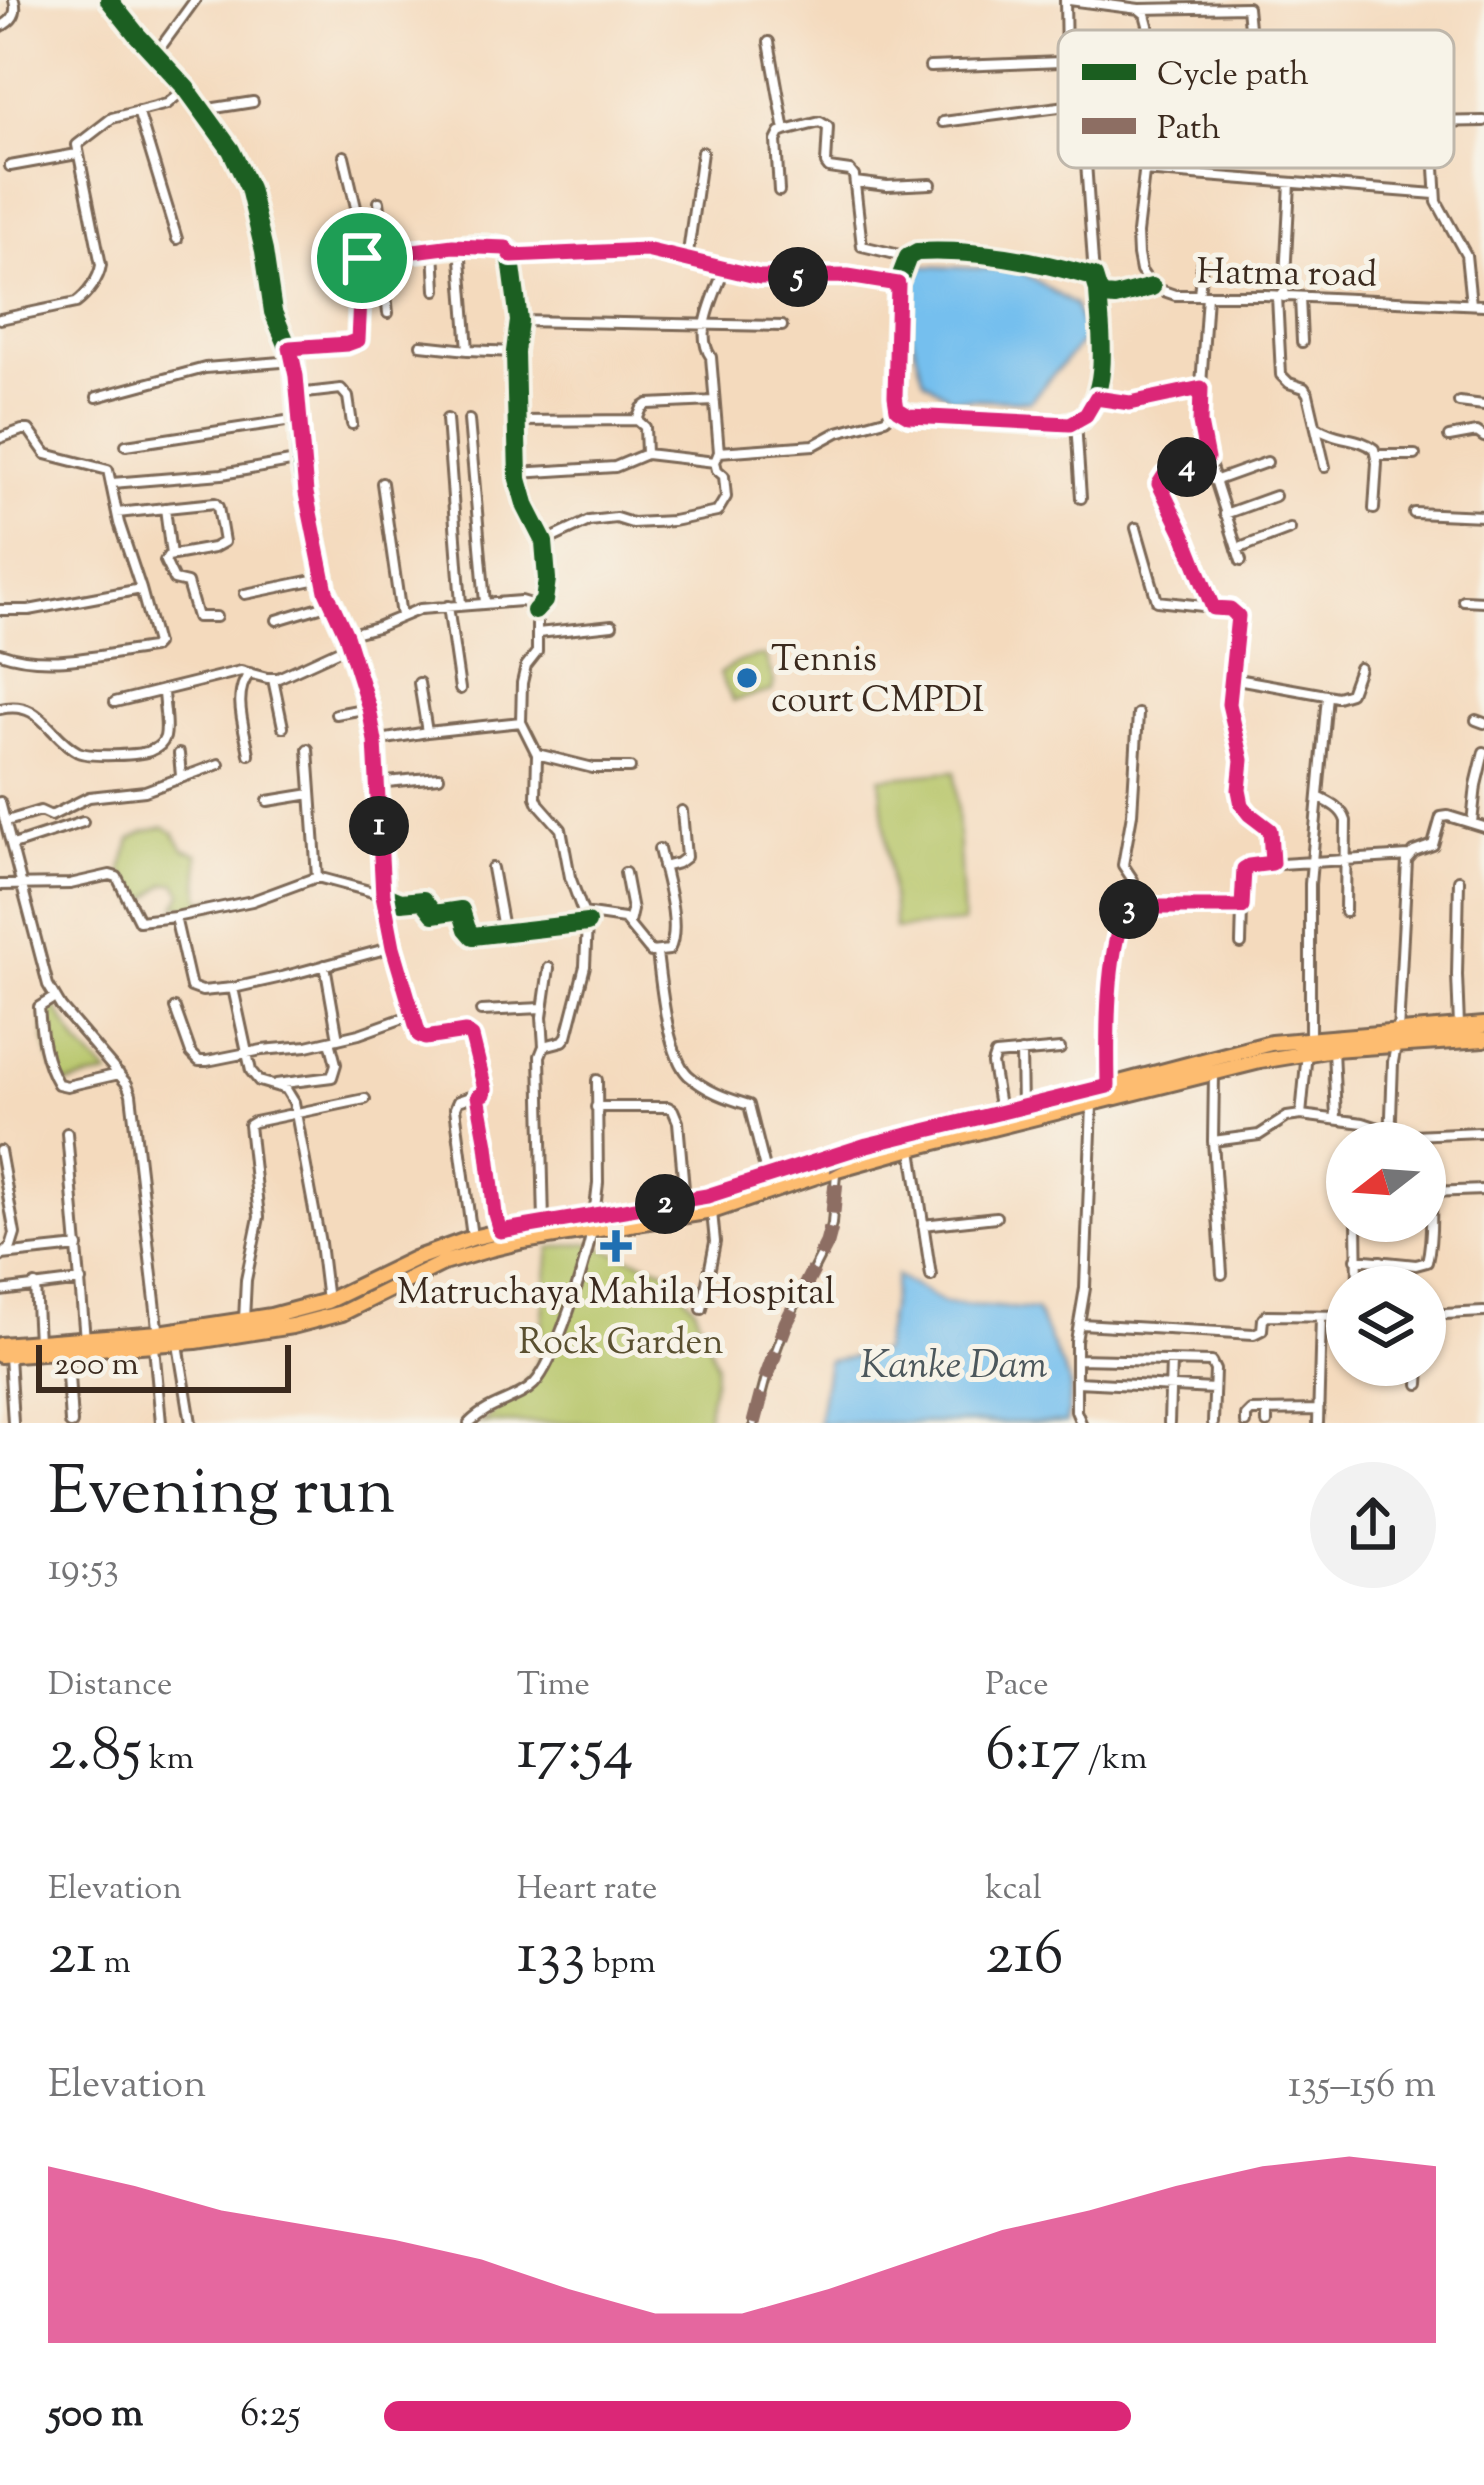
<!DOCTYPE html>
<html lang="en">
<head>
<meta charset="utf-8">
<style>
	:root { --surface:#fff; --page:#f2f2f2; --text:#202124; --muted:#757577; --accent:#db2777 }
	body { margin:0; font-family:"Sorts Mill Goudy",serif; background:var(--page); color:var(--text); height:100vh; display:flex; flex-direction:column; font-size:45px; white-space:nowrap }
	* { box-sizing:border-box; margin:0 }
	p { font-size:39px; color:var(--muted) }
	.icon { flex:none; width:66px; height:66px; fill:none; stroke:currentColor; stroke-width:2; stroke-linecap:round; stroke-linejoin:round }
	.map { position:relative; height:1423px; overflow:hidden }
	.drawer { display:flex; flex-direction:column; background:var(--surface); flex:1 }
	.drawer>* { flex:none }
	.needle { width:78px; rotate:253deg }
	.buttons { position:absolute; left:1326px; top:1122px; display:grid; gap:24px }
	.buttons a { display:grid; place-items:center; width:120px; height:120px; border-radius:50%; background:var(--surface); box-shadow:0 3px 9px #0004; font-size:60px }
	.scale { position:absolute; left:36px; bottom:30px; width:255px; box-sizing:border-box; padding-left:12px; border:6px solid #3b2a1e; border-top:0; font-size:33px; line-height:42px; white-space:nowrap; color:#3b2a1e; -webkit-text-stroke:9px #f7f3e8; paint-order:stroke }
	.pin { position:absolute; display:grid; place-items:center; width:102px; height:102px; color:#fff; margin:-51px; border:6px solid #fff; border-radius:50%; box-shadow:0 3px 12px #0007 }
	.km { position:absolute; width:60px; height:60px; margin:-30px; border-radius:50%; background:#222; color:#fff; font-size:33px; line-height:60px; text-align:center }
	.round { display:grid; place-items:center; flex:none; width:126px; height:126px; border-radius:63px; background:var(--page) }
	.summary { display:flex; align-items:center; justify-content:space-between; height:204px; padding:0 48px }
	h1 { font-size:66px; font-weight:600; line-height:90px }
	.figures { display:grid; grid-template-columns:repeat(3,1fr); gap:18px; height:204px; padding:12px 48px }
	.figures div { display:grid; align-content:center }
	.figures b { font-size:60px; font-weight:600 }
	.figures small { font-size:33px; font-weight:400 }
	.figures p { font-size:33px }
	.chart { height:336px; padding:24px 48px }
	.chart p { display:flex; justify-content:space-between }
	.chart svg { width:100%; height:216px; margin-top:12px; fill:var(--accent); opacity:.7 }
	ul { padding:0 48px; list-style:none; font-size:39px }
	li { display:grid; grid-template-columns:192px 144px 1fr; align-items:center; height:90px }
	li i { height:30px; border-radius:15px; background:var(--accent) }
	.map>svg:first-child { display:block }
	.green { fill:#b5c466; stroke:#787742; stroke-width:3 }
	.water { fill:#75bfee; stroke:#587486; stroke-width:3 }
	.lines { fill:none; stroke-linecap:round; stroke-linejoin:round }
	.pedestrian-casing { stroke:#7c6856; stroke-width:12 }
	.minor-casing { stroke:#7c6856; stroke-width:14 }
	.tertiary-casing { stroke:#7c6856; stroke-width:16 }
	.primary-casing { stroke:#7c6856; stroke-width:20 }
	.pedestrian { stroke:#fff; stroke-width:6 }
	.minor { stroke:#fff; stroke-width:8 }
	.tertiary { stroke:#fff; stroke-width:10 }
	.primary { stroke:#fdbc70; stroke-width:14 }
	.quiet { stroke:#8d6e63; stroke-width:15; stroke-dasharray:30 15; stroke-linecap:butt }
	.cycleway-casing { stroke:#f7f3e8; stroke-width:26 }
	.cycleway { stroke:#1b5e20; stroke-width:18 }
	.route-casing { stroke:#fff; stroke-width:24 }
	.route { stroke:#db2777; stroke-width:15 }
	.poi-dot { fill:#1f6fb2; stroke:#f7f3e8; stroke-width:4.5 }
	.labels { text-anchor:middle; stroke-width:10; stroke-linejoin:round; paint-order:stroke }
	.street-label { font-size:36px; fill:#3b2a1e; stroke:#f7f3e8 }
	.poi-label { font-size:36px; fill:#3b2a1e; stroke:#f7f3e8; text-anchor:start }
	.park-label { font-size:36px; fill:#5a5030; stroke:#f7f3e8 }
	.water-label { font-size:39px; font-style:italic; fill:#4c575c; stroke:#f7f3e8 }
	.key { fill:#f7f3e8; stroke:#bfb7ab; stroke-width:3 }
	.key-label { font-size:33px; fill:#3b2a1e }
</style>
</head>
<body>
<div class="map">
<svg width="1484" height="1423" viewBox="0 0 1484 1423">
	<rect width="100%" height="100%" fill="#f7f3e8"/>
	<filter id="ink" filterUnits="userSpaceOnUse"><feTurbulence type="fractalNoise" baseFrequency=".00833" numOctaves="2"/><feDisplacementMap in="SourceGraphic" scale="24" xChannelSelector="R" yChannelSelector="G"/><feConvolveMatrix kernelMatrix="1 2 1 2 8 2 1 2 1" color-interpolation-filters="sRGB"/></filter>
	<filter id="wash" filterUnits="userSpaceOnUse"><feTurbulence type="fractalNoise" baseFrequency=".004" numOctaves="4" result="noise"/><feDisplacementMap in="SourceGraphic" scale="48" xChannelSelector="R" yChannelSelector="G"/><feGaussianBlur stdDeviation="2.7" result="paint"/><feColorMatrix in="noise" values="0 0 0 0 0 0 0 0 0 0 0 0 0 0 0 0 0 1.4 0 .05"/><feComposite in="paint" operator="in"/></filter>
	<g filter="url(#wash)">
		<rect width="100%" height="100%" fill="#f4dabd"/>
		<path class="green" d="M765 656 774 682 772 691 733 701 719 674C734 663 747 657 765 656Z
			M955 771 963 923 895 929 880 778Z
			M164 827 174 833 184 849 198 854 200 898 204 901 215 898 216 909 176 906 182 893 176 883 165 884 140 906 122 870 131 839 143 832Z
			M54 1004 79 1045 109 1075 65 1084C46 1065 44 1035 43 1009Z
			M587 1243 667 1270 694 1307 716 1364 706 1423H481L518 1393 538 1365 550 1248Z"/>
		<path class="water" d="M917 266 1019 270 1074 305 1086 337 1030 401 952 398 924 380 905 312Z
			M896 1276 944 1303 1036 1310 1071 1386 1066 1423H818L828 1361 882 1352Z"/>
	</g>
	<g filter="url(#ink)">
		<g class="lines">
			<g class="pedestrian-casing">
				<path id="pedestrian" d="M754 1423 765 1381 786 1323 827 1243 832 1224 836 1173"/>
			</g>
			<g class="minor-casing">
				<path id="minor" d="M109 0 137 35 186 88 231 150 249 188 264 251 273 312 294 361 302 473 326 591 346 635 369 708 375 741 384 895 401 902 423 900 434 914 461 910 467 929 473 936 587 923
					M1069 0 1139 9 1145 14 1148 25 1154 88 1137 233 1138 255 1141 271 1152 287 1175 295H1265L1484 305
					M1140 9 1247 7 1256 98 1251 155
					M0 27C12 21 18 14 14 0
					M769 42 785 131 820 122 828 127 826 164 829 168 850 171 854 176 862 246 908 257
					M1207 45 1210 93
					M1065 48 1150 53
					M155 55 195 0
					M930 67 1061 62 1066 57 1065 0
					M1154 88 1268 98 1422 122 1433 134 1437 202 1466 255 1471 304
					M202 110 253 102
					M138 111 177 239
					M943 122 1067 106 1079 108 1083 119 1094 277
					M1426 122 1484 121
					M344 156 366 250
					M10 166 77 154
					M1144 171 1435 194
					M855 182 887 186 931 184
					M779 191 776 141 780 133 785 131
					M379 202 386 250
					M460 246 468 350
					M434 249 436 290
					M381 250 388 313
					M512 256 646 251 760 277 848 276 898 283
					M687 260 702 152
					M1098 290C1100 330 1112 389 1081 420L1060 425 909 415 897 409 895 396 898 283 908 257 917 252C977 249 1035 260 1094 277L1098 290 1103 296 1115 297 1152 287
					M1199 295 1202 264
					M1207 295 1200 401 1202 439 1241 561
					M1277 296 1281 375 1289 383 1304 388 1308 394 1325 467
					M1284 297 1290 183
					M1300 297 1302 342
					M0 319 76 303C87 295 99 279 101 265L77 145 112 118 167 104 186 88
					M519 321 782 326
					M421 345 468 350 515 352
					M290 348 347 344 358 339 361 258 366 250C382 249 399 252 415 251 446 250 481 238 510 251L519 321 515 352 518 479 526 507 544 542 547 579 544 601 535 611
					M297 394 341 389 348 397 352 424
					M97 397 205 368 294 361
					M1096 399 1130 403 1201 388
					M1459 402 1484 405
					M447 419 461 604
					M469 420 485 603
					M637 420 642 408 648 404 714 401
					M517 421 637 420 645 427 646 454
					M1076 422 1081 498
					M1317 427C1338 441 1358 436 1374 449L1377 463 1374 509
					M1449 437 1477 432 1484 437
					M0 438 22 430H29L46 454 108 470 119 523 141 589 156 644 152 648C103 654 48 670 0 653
					M126 445 299 419
					M719 452 711 357C694 333 715 295 724 270
					M1376 455H1415
					M1207 459 1164 476 1159 484 1184 535 1213 608
					M518 473 615 467 646 454 715 462
					M1214 481 1267 462
					M112 483 222 474 302 460
					M382 483 401 616
					M165 508 171 555
					M117 513 215 503 218 507 224 542 213 548 168 556 165 561 174 580 187 583 197 617H216
					M1414 513 1484 516
					M1225 514 1275 496
					M1136 528 1157 601 1230 609 1236 611 1238 616 1229 704 1242 760 1239 790 1242 805 1249 814 1270 830 1273 837 1272 863
					M544 542 589 521 616 518 632 523 673 521 717 512 726 497 724 476 717 470 715 462 719 452 814 445 838 432 885 419 897 409
					M1237 549 1290 529
					M245 594 323 578
					M1463 600 1484 601
					M448 606 460 689
					M0 610H29L141 589
					M277 620 330 604
					M538 633 612 625
					M346 635 377 627 420 609 521 601 531 604 537 620V652L526 666 522 683 521 722 537 754 593 768H630
					M1231 678 1337 697 1350 693 1359 668
					M273 679 283 727
					M419 683 427 732
					M115 702 241 671 267 678H278L348 646
					M0 709C41 699 49 737 78 752 89 757 141 756 152 750 158 748 163 743 165 737 168 724 163 704 163 690
					M336 714 369 708
					M1476 720 1484 723
					M375 741 427 732 521 722
					M308 749 317 877
					M179 754 181 776
					M249 754C245 729 231 693 250 673
					M537 754 536 797 539 804 561 829 570 877 587 923 585 966 567 1036 563 1041 544 1046 540 1056 544 1223
					M376 783 439 777
					M1318 797C1330 803 1342 808 1346 821L1345 912
					M268 801 311 794
					M0 802 48 985 61 1007 127 1084 131 1094 159 1336
					M7 821 40 811 51 816 89 797 145 791 219 764
					M1472 823 1476 785 1484 752
					M13 845 83 822
					M663 867 678 863 686 857 682 811
					M492 868 504 934
					M625 873 632 910 629 923
					M317 877 384 895 393 947 419 1035 425 1038 465 1032 473 1037 485 1092 458 1101 455 1108 472 1237
					M1459 880 1457 975 1459 1026
					M0 885 70 884 110 875 117 877 139 921 175 917
					M1131 908 1133 880 1123 865 1132 814 1138 714
					M583 913 624 919 651 952 669 950C682 927 665 876 659 849
					M1241 944 1243 873 1249 866 1409 856
					M657 953C661 983 667 1054 688 1075 706 1091 726 1098 749 1105L767 1177
					M325 965 338 1039
					M233 988 202 991 191 987 175 917 252 901 317 877
					M55 997 39 1007C41 1034 44 1061 58 1084L67 1086 119 1074
					M175 1008 191 1053 199 1061H207L262 1050 307 1046 359 1034 412 1015
					M481 1011 542 1008
					M1398 1032 1407 860 1414 852 1433 845 1441 817 1448 816 1484 827
					M1310 1038V884L1327 696
					M544 1046 542 1017 549 968
					M1333 1049 1336 1119
					M1021 1052 1022 1108
					M1214 1075 1213 1141 1222 1274
					M276 1084 332 1077 336 1064 330 1041
					M1107 1085C1107 1033 1106 958 1125 910L1136 907 1242 906
					M478 1096 487 1145 495 1215 499 1230
					M596 1107H668L673 1110 678 1122 685 1200
					M1000 1112 992 1064 995 1055 1060 1049
					M1301 1115 1307 1052
					M67 1133 85 1339
					M1213 1141 1259 1135 1287 1117 1301 1115 1363 1123 1391 1132 1412 1135 1480 1132
					M1390 1143 1393 1062 1396 1045
					M912 1149 931 1276
					M0 1151 15 1234 11 1247 0 1257
					M1429 1192 1484 1190
					M594 1216 598 1183 597 1080
					M1357 1221 1358 1287
					M923 1225 996 1217
					M2 1255 78 1247
					M1356 1259 1416 1265 1427 1262C1433 1238 1433 1184 1425 1161
					M1381 1261V1287
					M35 1285 38 1341
					M0 1291 81 1281
					M327 1301 320 1243 294 1102 286 1089 259 1081 251 1071 233 988 282 977 393 947
					M702 1309 715 1242 712 1212
					M1425 1315 1484 1312
					M244 1320 246 1280 259 1217 249 1125 254 1122 365 1099
					M1081 1324 1254 1334 1262 1330 1263 1319 1267 1315 1347 1316
					M178 1344 191 1423
					M154 1346 161 1423
					M9 1356 13 1423
					M1077 1359 1211 1362 1215 1370 1213 1423
					M1077 1382 1214 1389
					M1419 1384 1420 1365
					M469 1423C490 1402 517 1401 534 1384 556 1361 585 1264 592 1231
					M1081 1423 1076 1411V1341L1085 1288 1092 1105
					M1169 1423 1171 1361
					M1246 1423V1416L1251 1411 1318 1410
					M1267 1423V1411
					M1318 1423 1321 1317"/>
			</g>
			<g class="tertiary-casing">
				<path id="tertiary" d="M66 1343 71 1423"/>
			</g>
			<g class="primary-casing">
				<path id="primary" d="M0 1345 159 1333 271 1316 327 1301 414 1259 472 1238 520 1227 707 1196 867 1145 1070 1096 1271 1043 1484 1025
					M0 1355 196 1341 292 1326 342 1313 443 1263 490 1249 523 1241 712 1211 837 1169 912 1148 1260 1061 1333 1049 1484 1039"/>
			</g>
			<use href="#pedestrian" class="pedestrian"/>
			<use href="#minor" class="minor"/>
			<use href="#tertiary" class="tertiary"/>
			<use href="#primary" class="primary"/>
			<path class="quiet" d="M754 1423 765 1381 786 1323 827 1243 832 1224 837 1169 830 1156"/>
			<g class="cycleway-casing">
				<path id="cycleway" d="M109 0 137 35 186 88 231 150 249 188 264 251 273 312 294 361 302 473 326 591 346 635 369 708 375 741 384 895 401 902 423 900 434 914 461 910 467 929 473 936 587 923
					M1098 290C1100 330 1112 389 1081 420L1060 425 909 415 897 409 895 396 898 283 908 257 917 252C977 249 1035 260 1094 277L1098 290 1103 296 1115 297 1152 287
					M290 348 347 344 358 339 361 258 366 250C382 249 399 252 415 251 446 250 481 238 510 251L519 321 515 352 518 479 526 507 544 542 547 579 544 601 535 611"/>
			</g>
			<use href="#cycleway" class="cycleway"/>
		</g>
	</g>
	<g class="lines" filter="url(#ink)">
		<g class="route-casing">
			<path id="route" d="M453 246 506 248 512 256 646 250 760 277 848 276 898 284 895 396 897 409 909 416 1070 424 1086 415 1096 398 1130 403 1201 388 1200 423 1207 459 1164 476 1159 484 1184 535 1213 608 1230 609 1238 616 1229 704 1242 760 1239 790 1242 805 1249 814 1270 830 1272 863 1249 866 1244 869 1242 907H1136L1125 910C1106 958 1107 1034 1108 1086L867 1145 707 1196 500 1231 495 1214 487 1145 478 1096 484 1094 485 1089 472 1037 465 1032 425 1038 419 1035 393 947 383 895 375 741 369 708 346 635 326 591 306 493 296 376 290 348 347 344 358 340 362 258 366 250 414 251Z"/>
		</g>
		<use href="#route" class="route"/>
	</g>
	<g class="poi-dot">
		<circle cx="747" cy="678" r="12"/>
		<path d="M610 1228h12v12h12v12h-12v12h-12v-12h-12v-12h12z"/>
	</g>
	<g class="labels">
		<g class="street-label">
			<text transform="translate(1287 271) rotate(1)" y="13">Hatma road</text>
		</g>
		<g class="poi-label">
			<text x="771" y="670">Tennis<tspan x="771" dy="41">court CMPDI</tspan></text>
			<text x="616" y="1303" text-anchor="middle">Matruchaya Mahila Hospital</text>
		</g>
		<g class="park-label">
			<text x="621" y="1353">Rock Garden</text>
		</g>
		<g class="water-label">
			<text x="954" y="1377">Kanke Dam</text>
		</g>
	</g>
	<rect x="1058" y="30" width="396" height="138" rx="18" class="key"/>
	<rect x="1082" y="64" width="54" height="16" fill="#1b5e20"/>
	<rect x="1082" y="118" width="54" height="16" fill="#8d6e63"/>
	<g class="key-label">
		<text x="1157" y="84">Cycle path</text>
		<text x="1157" y="138">Path</text>
	</g>
</svg>
<div class="buttons">
<a><svg class="needle" viewBox="-14 -14 28 28"><path d="M0-13l5 13h-10z" fill="#e53935"/><path d="M0 13l5-13h-10z" fill="#757577"/></svg></a>
<a><svg class="icon" aria-label="layers" viewBox="0 0 24 24"><path d="M12 4l9 5-9 5-9-5zM3 14l9 5 9-5"/></svg></a>
</div>
<div class="scale">200 m</div>
<div class="pin" style="left:362px;top:258px;background:#1e9e55"><svg class="icon" aria-label="arrive" viewBox="0 0 24 24"><path d="M6 21V4h12l-3 4 3 4H6"/></svg></div>
<b class="km" style="left:379px;top:826px">1</b>
<b class="km" style="left:665px;top:1204px">2</b>
<b class="km" style="left:1129px;top:909px">3</b>
<b class="km" style="left:1187px;top:467px">4</b>
<b class="km" style="left:798px;top:277px">5</b>
</div>
<section class="drawer">
<div class="summary"><div><h1>Evening run</h1><p>19:53</p></div><a class="round"><svg class="icon" aria-label="share" viewBox="0 0 24 24"><path d="M12 15V3M7 8l5-5 5 5M5 13v7h14v-7"/></svg></a></div>
<div class="figures">
<div><p>Distance</p><b>2.85<small> km</small></b></div>
<div><p>Time</p><b>17:54</b></div>
<div><p>Pace</p><b>6:17<small> /km</small></b></div>
</div>
<div class="figures">
<div><p>Elevation</p><b>21<small> m</small></b></div>
<div><p>Heart rate</p><b>133<small> bpm</small></b></div>
<div><p>kcal</p><b>216</b></div>
</div>
<div class="chart"><p><span>Elevation</span>135–156 m</p>
<svg viewBox="0 0 160 44" preserveAspectRatio="none"><path d="M0 44V8L10 12L20 17L30 20L40 23L50 27L60 33L70 38L80 38L90 33L100 27L110 21L120 17L130 12L140 8L150 6L160 8V44z"/></svg>
</div>
<ul>
<li><b>500 m</b>6:25<i style="width:71%"></i></li>
</ul>
</section>
</body>
</html>
